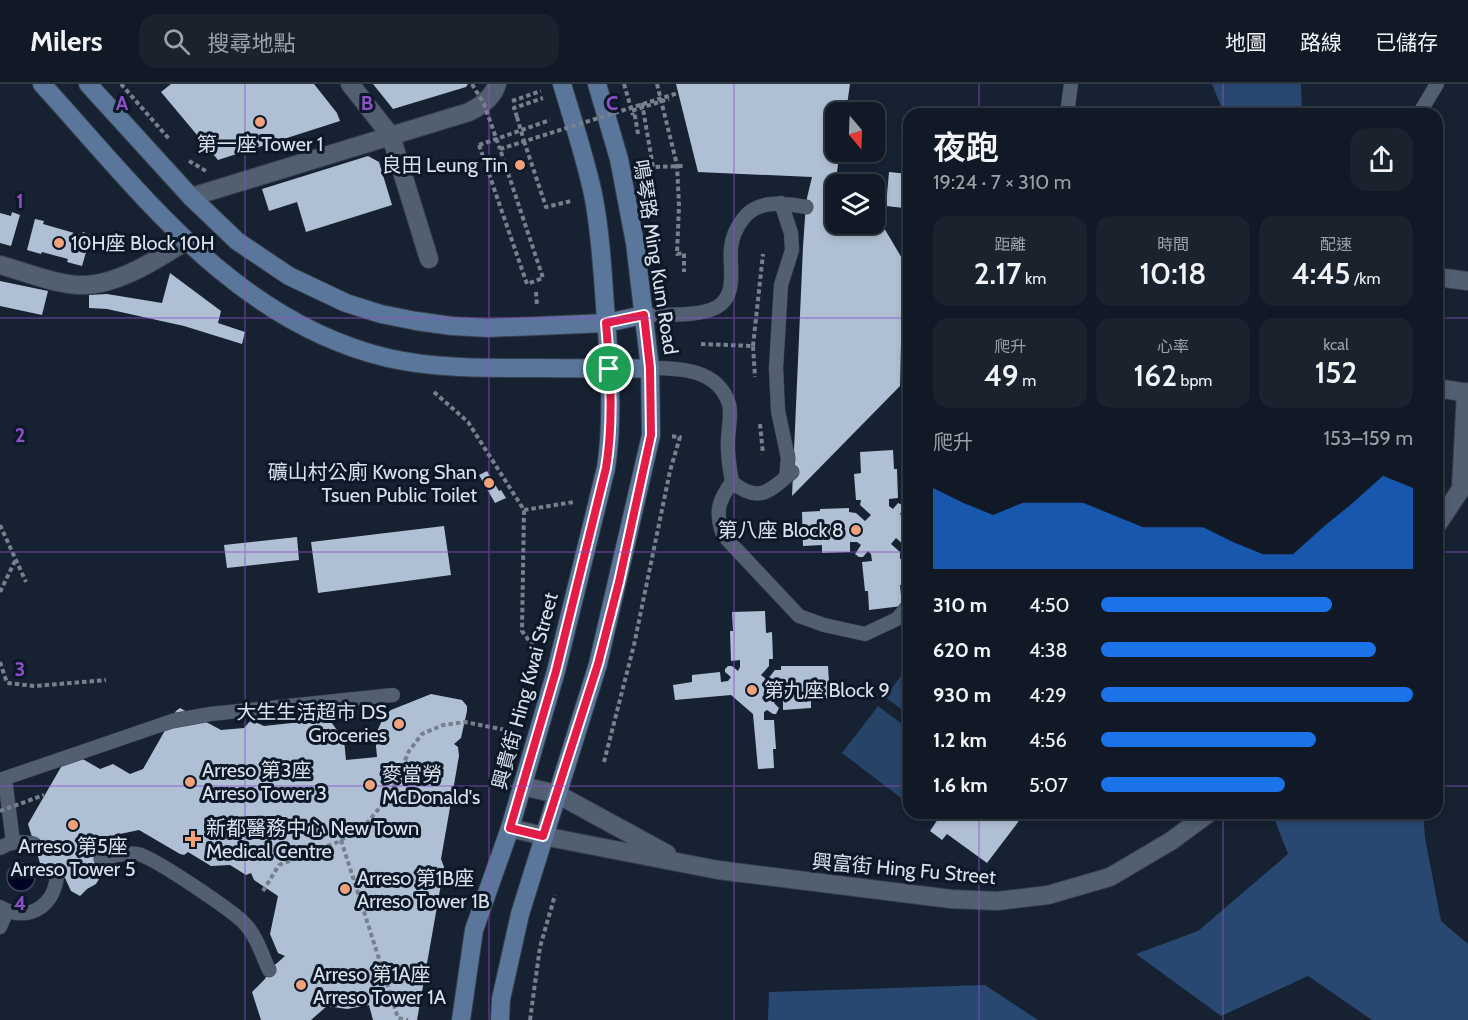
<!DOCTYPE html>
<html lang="zh-TW">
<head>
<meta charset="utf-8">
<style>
	:root { --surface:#101925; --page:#19222d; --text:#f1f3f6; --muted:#9ca0a7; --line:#303842; --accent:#1a73e8 }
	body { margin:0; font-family:Cabin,"Noto Sans TC",sans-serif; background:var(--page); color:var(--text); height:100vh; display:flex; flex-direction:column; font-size:22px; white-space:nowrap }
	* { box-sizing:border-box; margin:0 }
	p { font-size:20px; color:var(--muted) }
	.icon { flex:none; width:33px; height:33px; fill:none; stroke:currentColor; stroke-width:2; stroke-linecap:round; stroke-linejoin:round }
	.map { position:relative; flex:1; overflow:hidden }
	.panel { position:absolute; left:903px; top:24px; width:540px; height:711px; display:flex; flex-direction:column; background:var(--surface); border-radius:18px; box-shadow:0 3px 9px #0003,0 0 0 2px var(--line) }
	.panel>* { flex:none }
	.needle { width:39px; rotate:161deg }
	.controls { position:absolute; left:825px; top:18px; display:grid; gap:12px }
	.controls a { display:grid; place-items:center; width:60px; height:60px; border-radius:12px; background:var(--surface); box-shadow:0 3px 9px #0003,0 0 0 2px var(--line); font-size:30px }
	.pin { position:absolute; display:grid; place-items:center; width:51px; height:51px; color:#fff; margin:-26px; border:3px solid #fff; border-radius:50%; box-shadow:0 2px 6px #0007 }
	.round { display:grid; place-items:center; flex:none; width:63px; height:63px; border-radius:18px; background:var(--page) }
	.summary { display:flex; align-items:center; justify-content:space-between; height:102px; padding:0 30px }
	h1 { font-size:33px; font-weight:600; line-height:45px }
	.figures { display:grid; grid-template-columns:repeat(3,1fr); gap:9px; height:102px; padding:6px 30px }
	.figures div { display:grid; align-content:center; border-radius:15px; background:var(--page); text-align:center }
	.figures b { font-size:30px; font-weight:600 }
	.figures small { font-size:16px; font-weight:400 }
	.figures p { font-size:16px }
	.chart { height:168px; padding:12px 30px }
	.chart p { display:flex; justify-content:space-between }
	.chart svg { width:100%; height:108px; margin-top:6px; fill:var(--accent); opacity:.7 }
	ul { padding:0 30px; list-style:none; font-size:20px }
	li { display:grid; grid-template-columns:96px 72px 1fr; align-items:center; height:45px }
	li i { height:15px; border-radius:8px; background:var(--accent) }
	header { display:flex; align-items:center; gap:36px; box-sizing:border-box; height:84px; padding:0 30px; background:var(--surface); border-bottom:2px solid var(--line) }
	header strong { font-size:28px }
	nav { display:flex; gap:33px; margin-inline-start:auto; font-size:21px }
	.search { width:420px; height:54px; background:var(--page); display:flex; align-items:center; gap:15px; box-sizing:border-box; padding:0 21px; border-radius:18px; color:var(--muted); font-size:22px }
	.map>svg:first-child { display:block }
	.green { fill:#274367 }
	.forest { fill:#294871 }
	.water { fill:#000426; stroke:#414661; stroke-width:1.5 }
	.building { fill:#b0c0d4 }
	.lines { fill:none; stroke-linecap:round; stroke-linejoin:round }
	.lane-casing { stroke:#363e4b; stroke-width:15 }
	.street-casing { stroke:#363e4b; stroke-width:20 }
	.secondary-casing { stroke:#363e4b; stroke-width:20 }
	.path { stroke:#77818e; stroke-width:4; stroke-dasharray:4.5 3; stroke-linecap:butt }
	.lane { stroke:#515f71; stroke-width:14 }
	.street { stroke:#515f71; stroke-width:18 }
	.secondary { stroke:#5a779b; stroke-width:18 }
	.path-bridge { stroke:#77818e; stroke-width:4; stroke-dasharray:4.5 3; stroke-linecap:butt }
	.route-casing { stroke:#fff; stroke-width:12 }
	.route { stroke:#e11d48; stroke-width:8 }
	.grid { fill:none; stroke:#8e50c8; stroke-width:1.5; stroke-opacity:0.55 }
	.poi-dot { fill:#f1a17c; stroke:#0c1827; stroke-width:2 }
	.labels { text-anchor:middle; stroke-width:6; stroke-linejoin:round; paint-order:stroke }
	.poi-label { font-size:20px; fill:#d9e1eb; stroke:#0c1827; text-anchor:start }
	.street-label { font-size:20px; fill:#d9e1eb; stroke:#0c1827 }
	.grid-label { font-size:20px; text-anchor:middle; font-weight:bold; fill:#8e50c8; stroke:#0c1827; stroke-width:6; stroke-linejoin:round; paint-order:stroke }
</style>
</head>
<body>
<header>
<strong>Milers</strong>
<div class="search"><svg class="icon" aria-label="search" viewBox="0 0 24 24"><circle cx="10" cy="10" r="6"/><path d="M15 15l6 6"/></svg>搜尋地點</div>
<nav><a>地圖</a><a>路線</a><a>已儲存</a></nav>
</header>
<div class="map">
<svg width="1468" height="936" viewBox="0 0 1468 936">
	<rect width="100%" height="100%" fill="#162131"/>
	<path class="green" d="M909 581V631L885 613Z
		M878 622 909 645V720L842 669Z"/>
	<path class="forest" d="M1212 0H1301L1302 30H1224Z
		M1272 729H1423L1425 754 1441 837 1468 860V936H1372L1308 892 1221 932 1136 870 1198 847 1288 770Z
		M985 901 1038 936H768L769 908Z"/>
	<path class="water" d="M7 793a14 14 0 1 1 28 0a14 14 0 1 1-28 0Z"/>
	<path class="building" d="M171 0H314L337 29 340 37 218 76 161 8Z
		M373 0H468L466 3 393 25Z
		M676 0H850L846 28H836V68H840L836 94 844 100H836V140H874V127L903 176 900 302 792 412 803 163 806 118 812 93 698 88Z
		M368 72 379 78 392 121 306 148 297 118 269 127 262 105Z
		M889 88 909 90V126H904V124L886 122Z
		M12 128 20 131 11 162 0 159V129L11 132Z
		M35 135 44 137 43 140 81 151 83 148 91 151 82 182 67 178 68 175 42 168 41 170 27 166Z
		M170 189 221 227 218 239 245 248 242 260 184 242 107 225 89 224V211L107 210 162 219Z
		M0 197 48 207 42 231 0 222Z
		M893 366 894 385H897L898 414 889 415V422L893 425 898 419 905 422 900 430 904 434 909 433V463H906L896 454 891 460 900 468V475H905L907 500 900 501 902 522 869 526 868 507H865L862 478 872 477 871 470 868 467 863 473H859L855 470 861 461 857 458H850V468L822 469V461L803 462 802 428 820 427V425L849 424V428L856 429 865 437 871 431 860 421 861 416H856L854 390 861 389 860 368Z
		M487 387 499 407 501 406 506 414 495 419 479 391Z
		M444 442 451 491 318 509 311 458Z
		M297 453 299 476 227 484 224 461Z
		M765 527 766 549 772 548 773 575H769V582L761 591 767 596 775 586H781V582H828L830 614 811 616V624L783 626V615H777L774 619 779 624 776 630H773L767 626 764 628V636H774L776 665H773L774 684 758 685 753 630 731 611 675 616 673 601 692 598V591L720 588 721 598 728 597 731 593 725 588V585L728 582H732L738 587 740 583V576L731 577 730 547H733L732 528Z
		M431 610 462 616 467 622V627L461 654 454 660 458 663 459 672 441 775 444 783 417 936H373L369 921 347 925 327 922 311 936H261L252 908 265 895 268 887 285 872 278 869 270 850 278 812 254 796 251 789 246 791 230 781 211 782 188 768 184 771 180 770 139 746 115 751 99 778 102 790 96 800 87 805 80 812 71 807 65 794 40 779 28 740 68 671 74 670 100 685 113 680 130 690 143 685 176 627 180 624 221 646 244 644 251 636 264 642 329 635 344 656 346 676 377 673 375 652 384 632 391 626Z
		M942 729H1025L987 779 947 750 942 756 930 747Z"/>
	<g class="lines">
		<g class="lane-casing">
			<path id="lane" d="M1067 30 1071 0
				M1419 30 1437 0
				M781 119 791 149 792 166 781 201 776 284 778 327 788 374 786 393
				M644 231C664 230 699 233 717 223 738 211 729 183 731 164 732 153 736 144 743 135 758 115 784 119 806 123
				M650 284C680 284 718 285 729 320 732 331 728 345 728 357 727 371 730 385 732 398 759 420 770 407 792 388
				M732 398C718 417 715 428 723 451L799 532 824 541 865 550 897 535 909 521
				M5 695 13 758
				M0 696 172 637 210 630 393 611
				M0 764C11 757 21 757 34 760
				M101 775C113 772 126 768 138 770 153 773 235 828 246 841 257 853 262 871 269 886
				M0 823C29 840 56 821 57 789
				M0 843 7 827"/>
		</g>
		<g class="street-casing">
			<path id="street" d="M350 0 391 52 429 175
				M191 113 469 28C481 22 493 14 497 0
				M0 181C26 188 59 202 85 201 119 200 158 175 186 157
				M1437 193 1468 197
				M1437 304 1468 309
				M1437 441 1461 405 1466 308
				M522 702 557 710 667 770
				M510 744 543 752 718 786 951 815 997 817 1048 811 1110 793 1171 757 1209 729"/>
		</g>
		<g class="secondary-casing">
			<path id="secondary" d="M42 0C142 110 236 238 388 274 437 285 487 284 537 284 575 284 612 285 650 284
				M88 0 191 113 237 157 289 192 346 219 381 230 416 237 452 242 488 244 606 239 644 231
				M461 936 474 846 510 744 556 587 606 384C613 338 610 294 607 247 603 202 602 155 593 110 585 73 573 37 562 0
				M500 936 501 915 520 830 598 580 651 351 650 284 635 159 619 75 597 0"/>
		</g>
		<path class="path" d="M121 0 170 56
			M624 0 633 31
			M657 0 677 81 679 122 677 170 684 169V188
			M512 17 541 7
			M642 19 653 83 685 82
			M517 33 514 24 543 14
			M638 50 634 26 669 15
			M524 57 546 123 571 117
			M479 61 550 36
			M189 77 206 87
			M536 208 537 222
			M701 260 753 262 755 293
			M753 262 763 170
			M434 308 468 338 524 426 522 547 538 569
			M760 340 763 370
			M524 426 574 418
			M0 441 26 498
			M0 508 15 477
			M0 578 7 599 35 602 106 596
			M604 678 634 561 670 387 680 353 670 352
			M341 756 398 934 408 936
			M263 807 279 781 338 758 368 738 391 710 409 667 422 650 443 641 465 638 511 647
			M530 936 540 863 555 811"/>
		<use href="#lane" class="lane"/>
		<use href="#street" class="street"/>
		<use href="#secondary" class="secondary"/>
		<path class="path-bridge" d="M472 0 484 20 500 65
			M517 33 524 57
			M479 61 527 200 543 194 500 65 678 9
			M0 727 44 711"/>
	</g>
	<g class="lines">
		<g class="route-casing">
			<path id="route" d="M644 231 650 284 651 351 619 498 598 580 543 752 510 744 556 587 606 384C614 335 610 288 606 239Z"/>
		</g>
		<use href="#route" class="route"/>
	</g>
	<path class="grid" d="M245 0V936M489 0V936M734 0V936M979 0V30M1223 0V30M0 234H909M1437 234H1468M0 468H909M1437 468H1468M0 702H909M1437 702H1468M979 729V936M1223 729V936"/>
	<g class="poi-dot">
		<circle cx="260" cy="38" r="6"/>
		<circle cx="520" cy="81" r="6"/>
		<circle cx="59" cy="159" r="6"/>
		<circle cx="489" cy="399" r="6"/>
		<circle cx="856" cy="446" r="6"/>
		<circle cx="752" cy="606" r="6"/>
		<circle cx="399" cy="640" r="6"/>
		<circle cx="190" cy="698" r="6"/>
		<circle cx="370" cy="701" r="6"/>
		<circle cx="73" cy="741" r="6"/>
		<path d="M190 746h6v6h6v6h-6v6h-6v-6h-6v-6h6z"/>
		<circle cx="345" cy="805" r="6"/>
		<circle cx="301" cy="901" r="6"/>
	</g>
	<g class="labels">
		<g class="poi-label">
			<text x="260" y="67" text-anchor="middle">第一座 Tower 1</text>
			<text x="508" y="88" text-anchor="end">良田 Leung Tin</text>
			<text x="71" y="166">10H座 Block 10H</text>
			<text x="477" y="395" text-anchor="end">礦山村公廁 Kwong Shan<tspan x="477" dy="23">Tsuen Public Toilet</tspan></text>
			<text x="844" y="453" text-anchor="end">第八座 Block 8</text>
			<text x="764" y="613">第九座 Block 9</text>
			<text x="387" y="635" text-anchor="end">大生生活超市 DS<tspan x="387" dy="23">Groceries</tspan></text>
			<text x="202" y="693">Arreso 第3座<tspan x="202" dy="23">Arreso Tower 3</tspan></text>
			<text x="382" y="697">麥當勞<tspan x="382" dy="23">McDonald's</tspan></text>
			<text x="206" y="751">新都醫務中心 New Town<tspan x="206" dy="23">Medical Centre</tspan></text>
			<text x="73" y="769" text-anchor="middle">Arreso 第5座<tspan x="73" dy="23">Arreso Tower 5</tspan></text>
			<text x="357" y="801">Arreso 第1B座<tspan x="357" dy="23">Arreso Tower 1B</tspan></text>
			<text x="313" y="897">Arreso 第1A座<tspan x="313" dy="23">Arreso Tower 1A</tspan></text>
		</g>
		<g class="street-label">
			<text transform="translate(656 173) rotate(81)" y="7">鳴琴路 Ming Kum Road</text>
			<text transform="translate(525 607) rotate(-75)" y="7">興貴街 Hing Kwai Street</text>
			<text transform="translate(904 785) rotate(5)" y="7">興富街 Hing Fu Street</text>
		</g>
	</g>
	<g class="grid-label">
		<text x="122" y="26">A</text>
		<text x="367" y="26">B</text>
		<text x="612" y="26">C</text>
		<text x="20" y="124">1</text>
		<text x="20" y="358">2</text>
		<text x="20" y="592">3</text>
		<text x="20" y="826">4</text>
	</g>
</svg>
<div class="controls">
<a><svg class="needle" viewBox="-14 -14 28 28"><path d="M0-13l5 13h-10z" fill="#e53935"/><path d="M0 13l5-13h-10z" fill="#9ca0a7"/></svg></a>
<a><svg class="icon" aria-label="layers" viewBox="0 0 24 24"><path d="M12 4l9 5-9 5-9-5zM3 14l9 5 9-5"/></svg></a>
</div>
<div class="pin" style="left:609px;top:285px;background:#1e9e55"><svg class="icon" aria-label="arrive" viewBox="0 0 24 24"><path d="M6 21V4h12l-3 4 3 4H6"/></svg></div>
<section class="panel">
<div class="summary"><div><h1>夜跑</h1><p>19:24 · 7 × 310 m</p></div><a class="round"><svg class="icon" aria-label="share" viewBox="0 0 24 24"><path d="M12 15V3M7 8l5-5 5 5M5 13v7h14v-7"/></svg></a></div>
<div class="figures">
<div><p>距離</p><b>2.17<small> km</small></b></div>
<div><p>時間</p><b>10:18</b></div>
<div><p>配速</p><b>4:45<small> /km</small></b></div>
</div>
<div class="figures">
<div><p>爬升</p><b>49<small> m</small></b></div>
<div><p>心率</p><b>162<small> bpm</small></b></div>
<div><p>kcal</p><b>152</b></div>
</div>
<div class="chart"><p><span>爬升</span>153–159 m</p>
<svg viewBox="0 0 160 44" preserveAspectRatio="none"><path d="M0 44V11L10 17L20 22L30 17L40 17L50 17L60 22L70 27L80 27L90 27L100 33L110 38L120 38L130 27L140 17L150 6L160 11V44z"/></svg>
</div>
<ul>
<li><b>310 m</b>4:50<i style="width:74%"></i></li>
<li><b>620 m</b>4:38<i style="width:88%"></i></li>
<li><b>930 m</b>4:29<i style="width:100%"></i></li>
<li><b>1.2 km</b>4:56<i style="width:69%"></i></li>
<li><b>1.6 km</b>5:07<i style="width:59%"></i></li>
</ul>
</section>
</div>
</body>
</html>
